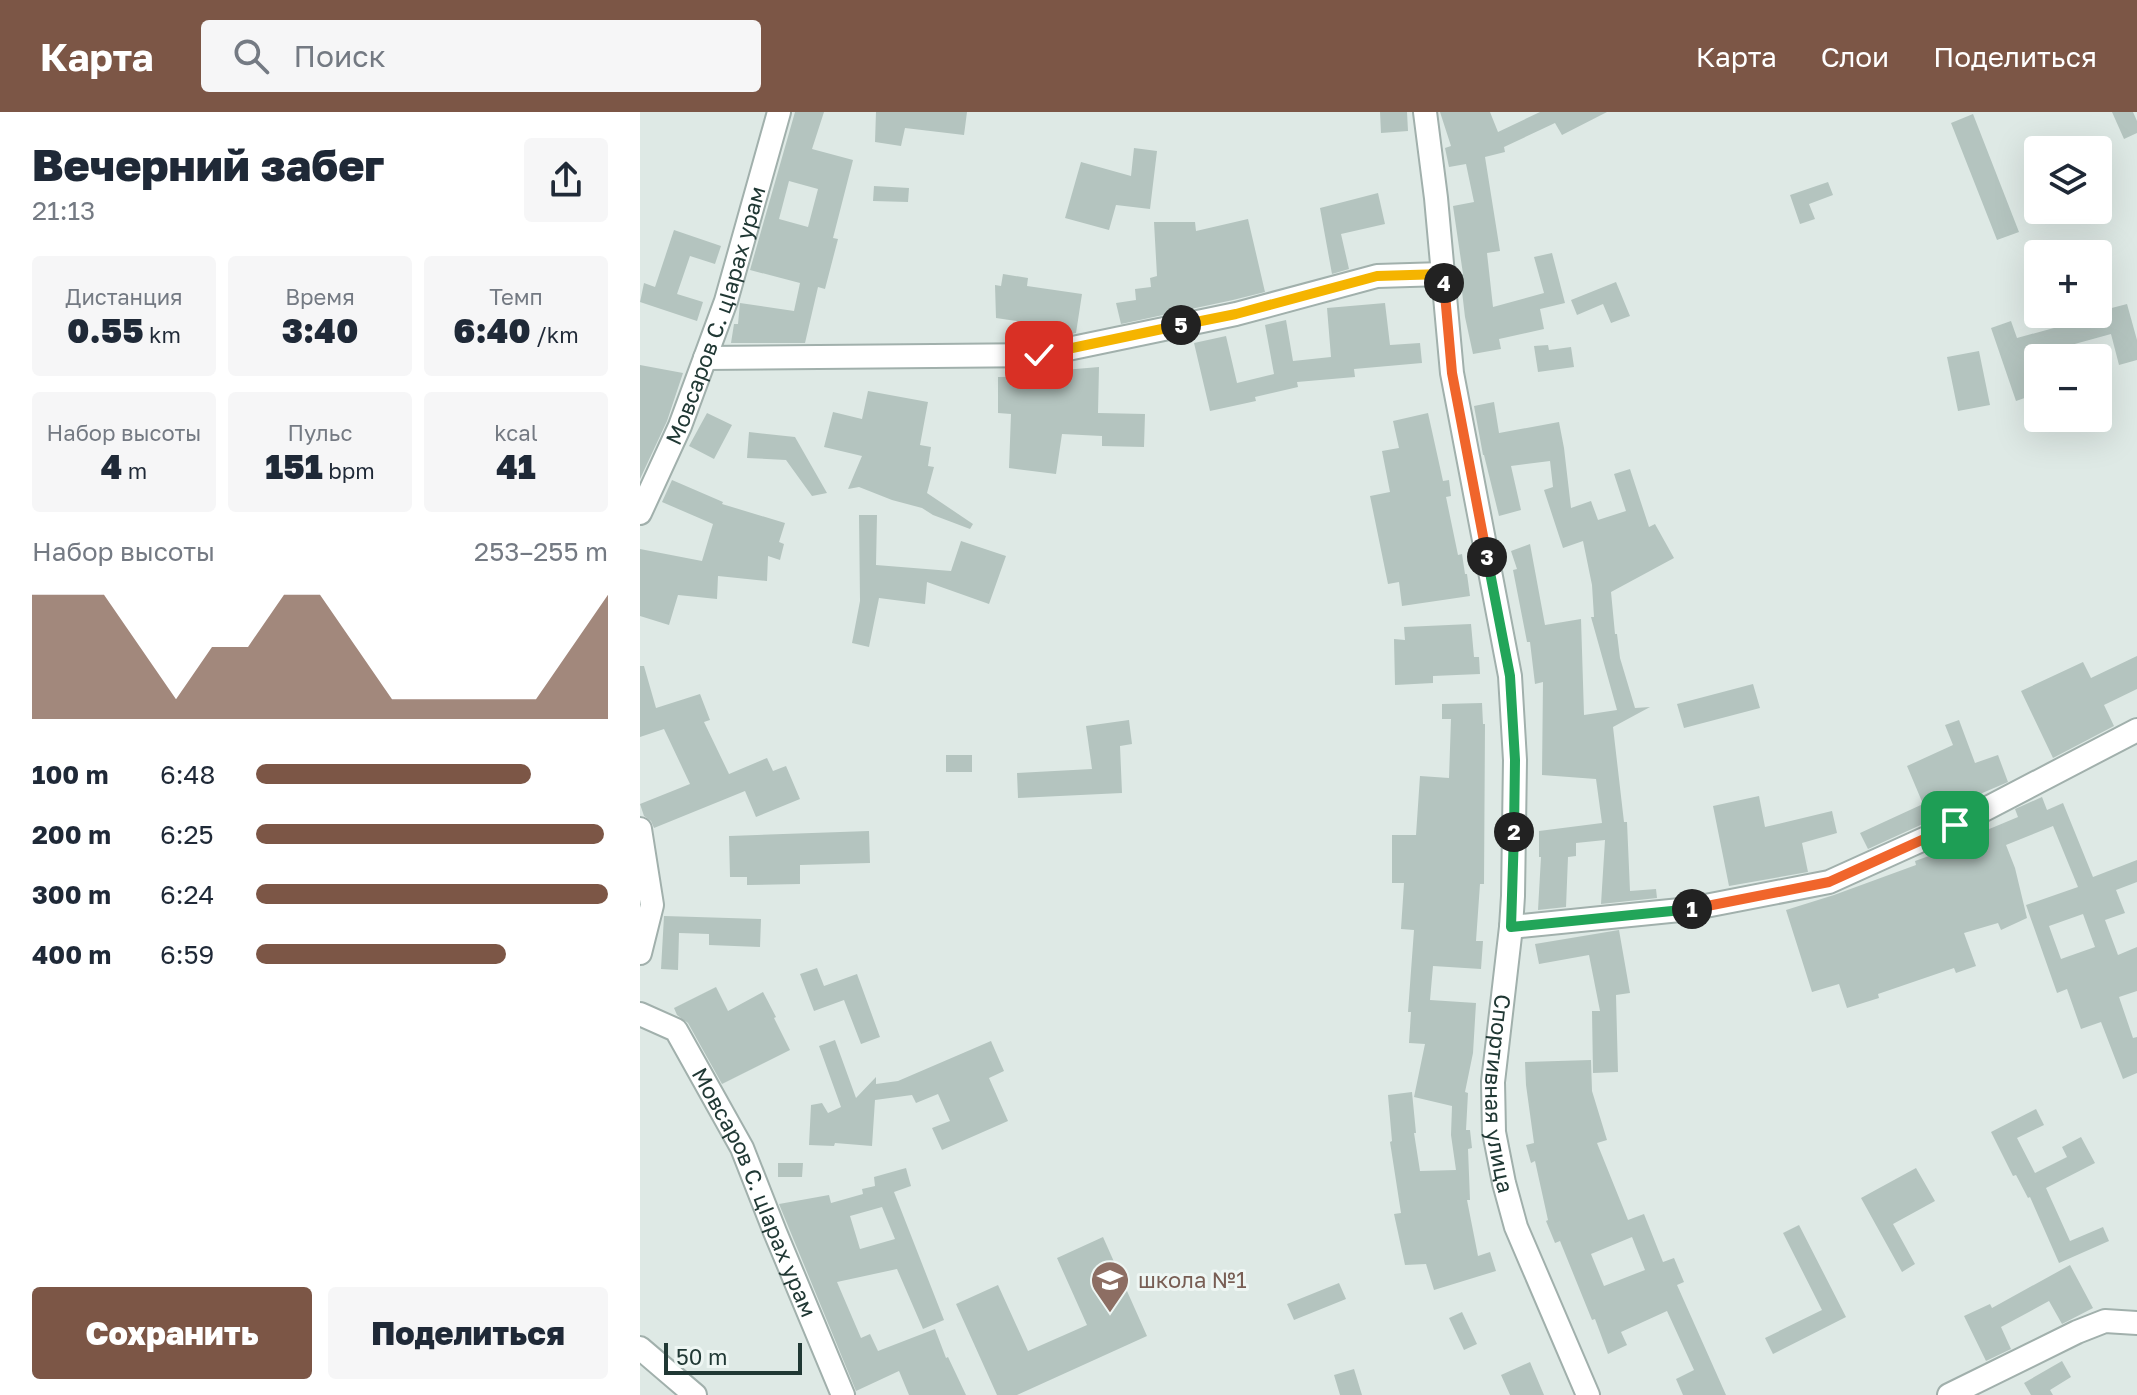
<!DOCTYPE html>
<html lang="ru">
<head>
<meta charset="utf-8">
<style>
	:root { --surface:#fff; --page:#f6f6f7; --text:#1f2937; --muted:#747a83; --accent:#7c5646 }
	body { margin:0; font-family:"Golos Text",sans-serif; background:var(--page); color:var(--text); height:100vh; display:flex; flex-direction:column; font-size:30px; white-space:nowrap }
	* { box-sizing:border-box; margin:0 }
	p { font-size:26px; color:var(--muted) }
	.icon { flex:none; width:44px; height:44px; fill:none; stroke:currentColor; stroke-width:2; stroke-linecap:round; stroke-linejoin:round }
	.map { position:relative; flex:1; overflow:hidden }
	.drawer { display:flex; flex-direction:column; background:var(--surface); width:640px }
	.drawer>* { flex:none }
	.buttons { position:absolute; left:1384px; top:24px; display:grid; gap:16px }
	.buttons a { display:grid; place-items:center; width:88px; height:88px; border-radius:8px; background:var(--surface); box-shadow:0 8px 32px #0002; font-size:40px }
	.scale { position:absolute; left:24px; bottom:20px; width:138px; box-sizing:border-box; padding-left:8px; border:4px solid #203834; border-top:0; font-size:22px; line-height:28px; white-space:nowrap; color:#203834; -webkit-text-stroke:6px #eef6f3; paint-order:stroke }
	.pin { position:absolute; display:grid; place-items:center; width:68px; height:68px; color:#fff; margin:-34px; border-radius:16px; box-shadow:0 4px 12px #0006 }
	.km { position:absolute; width:40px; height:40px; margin:-20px; border-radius:50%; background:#222; color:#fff; font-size:22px; line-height:40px; text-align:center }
	.round { display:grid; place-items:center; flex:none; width:84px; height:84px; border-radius:8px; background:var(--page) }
	.summary { display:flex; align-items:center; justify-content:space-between; height:136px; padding:0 32px }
	h1 { font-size:44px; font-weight:800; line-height:60px }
	.stats { display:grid; grid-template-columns:repeat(3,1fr); gap:12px; height:136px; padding:8px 32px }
	.stats div { display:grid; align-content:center; border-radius:8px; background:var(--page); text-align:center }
	.stats b { font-size:34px; font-weight:800 }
	.stats small { font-size:22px; font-weight:400 }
	.stats p { font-size:22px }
	.chart { height:224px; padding:16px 32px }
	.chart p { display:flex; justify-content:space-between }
	.chart svg { width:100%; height:144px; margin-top:8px; fill:var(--accent); opacity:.7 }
	.button { display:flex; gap:16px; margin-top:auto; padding:16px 32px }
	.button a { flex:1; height:92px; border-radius:8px; background:var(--accent); color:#fff; font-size:32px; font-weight:800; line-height:92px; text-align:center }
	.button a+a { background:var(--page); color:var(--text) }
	ul { padding:0 32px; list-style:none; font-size:26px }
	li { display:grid; grid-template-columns:128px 96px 1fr; align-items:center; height:60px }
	li i { height:20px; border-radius:10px; background:var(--accent) }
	header { display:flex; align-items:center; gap:48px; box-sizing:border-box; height:112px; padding:0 40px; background:var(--accent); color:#fff }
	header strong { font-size:38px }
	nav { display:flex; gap:44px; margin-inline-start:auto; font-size:28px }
	.search { width:560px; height:72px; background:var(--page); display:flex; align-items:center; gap:20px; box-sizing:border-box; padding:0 28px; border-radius:8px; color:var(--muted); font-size:30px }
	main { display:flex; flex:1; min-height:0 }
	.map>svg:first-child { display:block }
	.building { fill:#b4c4bf; fill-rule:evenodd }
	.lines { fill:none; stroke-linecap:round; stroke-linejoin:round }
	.minor-casing { stroke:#a1b0ac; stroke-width:26 }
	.minor { stroke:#fff; stroke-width:22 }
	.split-1-casing { stroke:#fff; stroke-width:16 }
	.split-2-casing { stroke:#fff; stroke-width:16 }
	.split-3-casing { stroke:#fff; stroke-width:16 }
	.split-4-casing { stroke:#fff; stroke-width:16 }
	.split-5-casing { stroke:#fff; stroke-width:16 }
	.split-6-casing { stroke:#fff; stroke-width:16 }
	.split-1 { stroke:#f0652b; stroke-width:10 }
	.split-2 { stroke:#22a559; stroke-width:10 }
	.split-3 { stroke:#22a559; stroke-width:10 }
	.split-4 { stroke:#f0652b; stroke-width:10 }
	.split-5 { stroke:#f5b400; stroke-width:10 }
	.split-6 { stroke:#f5b400; stroke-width:10 }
	.labels { text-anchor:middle; stroke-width:6; stroke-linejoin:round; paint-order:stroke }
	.street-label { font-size:22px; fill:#203834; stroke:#eef6f3 }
	.education-label { font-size:22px; fill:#785e54; stroke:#eef6f3; text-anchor:start }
</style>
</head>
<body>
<header>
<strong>Карта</strong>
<div class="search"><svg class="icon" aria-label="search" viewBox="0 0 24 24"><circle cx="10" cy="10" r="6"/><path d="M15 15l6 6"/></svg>Поиск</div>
<nav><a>Карта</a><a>Слои</a><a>Поделиться</a></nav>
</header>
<main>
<section class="drawer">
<div class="summary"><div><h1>Вечерний забег</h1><p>21:13</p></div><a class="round"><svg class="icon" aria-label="share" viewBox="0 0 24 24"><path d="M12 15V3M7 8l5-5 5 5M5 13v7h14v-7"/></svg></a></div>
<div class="stats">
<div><p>Дистанция</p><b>0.55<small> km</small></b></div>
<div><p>Время</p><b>3:40</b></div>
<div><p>Темп</p><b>6:40<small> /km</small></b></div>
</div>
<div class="stats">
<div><p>Набор высоты</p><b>4<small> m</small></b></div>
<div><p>Пульс</p><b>151<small> bpm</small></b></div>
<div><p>kcal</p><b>41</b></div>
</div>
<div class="chart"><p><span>Набор высоты</span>253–255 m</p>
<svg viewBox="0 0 160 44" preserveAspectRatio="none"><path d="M0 44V6L10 6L20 6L30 22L40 38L50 22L60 22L70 6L80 6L90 22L100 38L110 38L120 38L130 38L140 38L150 22L160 6V44z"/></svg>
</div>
<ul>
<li><b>100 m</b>6:48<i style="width:78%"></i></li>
<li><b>200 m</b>6:25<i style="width:99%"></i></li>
<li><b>300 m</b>6:24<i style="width:100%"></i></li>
<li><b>400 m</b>6:59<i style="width:71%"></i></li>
</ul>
<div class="button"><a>Сохранить</a><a>Поделиться</a></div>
</section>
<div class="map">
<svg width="1497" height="1283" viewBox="0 0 1497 1283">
	<rect width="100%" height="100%" fill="#dee9e5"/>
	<path class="building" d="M155 0H184L172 37 213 48 193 126 198 127 185 177 178 175 165 231H91L94 212H98L100 191 154 199 160 171 110 158ZM149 69 178 77 168 115 139 107Z
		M236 0H327L324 23 265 16 261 34 235 30Z
		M740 0H767L768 19 741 21Z
		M800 0H850L858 20 900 0H967L922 23 915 11 864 35 865 40 845 45 860 139 847 141 853 195 904 181 894 145 912 141 925 191 900 197 904 217 859 227 861 237 833 242 825 205 820 162H823L813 94 834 90 826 52 809 55 805 36 811 34Z
		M1472 0H1493L1497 9V21L1484 27Z
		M1333 2 1379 120 1357 128 1311 11Z
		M494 36 517 39 510 97 476 93 469 118 425 106 441 50 491 64Z
		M1188 70 1193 83 1169 92 1175 107 1160 112 1150 83Z
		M234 74 269 76 268 90 233 89Z
		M738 81 745 112 701 122 709 157 692 162 680 96Z
		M608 107 625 180 593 188 481 212 476 191 496 188 495 177 511 175 510 166 517 164 514 110H555L556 119Z
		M34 118 81 134 75 152 50 144 37 182 63 190 57 209 0 190 4 171 15 175Z
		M363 162 388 166 387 174 442 182 436 221 409 227 387 223 389 211 356 206 355 173 361 174Z
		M976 170 990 204 971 211 963 192 937 203 931 188Z
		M745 191 750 233 780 231 782 251 714 257 715 265 657 270 658 275 615 285 616 289 570 299 554 231 586 224 597 271 634 262 625 213 646 208 653 249 691 245 687 196Z
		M1487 192 1497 228V248L1479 253 1471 222 1384 246 1396 282 1376 289 1351 216 1371 209 1377 226 1465 202 1464 198Z
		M908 233 909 238 931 235 934 255 898 260 894 234Z
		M1339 239 1350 293 1318 299 1307 245Z
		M0 253 43 261 27 309 0 367Z
		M459 255 458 301 505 302 504 335 462 334V324L422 322 416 362 369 356 371 302 358 301V265L412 264V259Z
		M228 279 288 290 280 333 291 335 288 354 294 355 287 381 333 412 330 417 293 403 282 396 252 388 219 375 208 377 222 344 184 335 193 300 222 307Z
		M854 290 859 321 919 310 924 336 931 396 951 389 958 408 986 399 974 362 990 357 1009 415 1015 412 1034 446 971 480 975 522H977L980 546 995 596 1010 595 973 615 984 710H987L990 779 1016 777 1017 786 961 792 965 728 936 731V744L928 745 926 795 898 798 901 745H899V719L962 711 956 667 902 663 903 570 895 572 890 530H887L873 458 877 457 871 439 890 432 905 513 941 507 944 603 977 598 951 505H954L952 473 943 429 923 436 904 378 913 375 910 349 871 354 881 398 859 404 844 343H843L834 294Z
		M67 301 92 313 74 347 49 334Z
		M788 301 803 369 809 368 811 384 806 385 818 443 822 442 825 462H827L830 484 762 494 759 470 748 472 730 384 750 380 742 339 759 336 753 309Z
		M109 320 155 325 187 381 172 384 146 348 107 346Z
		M32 368 83 390 82 392 145 411 139 430 144 432 140 448 128 444 127 469 78 464 77 487 38 483 29 513 0 504V437L62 449 73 412 22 390Z
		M219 403H237L236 453 311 459 321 429 366 444 349 492 287 470 285 492 239 486 229 535 212 531 220 489Z
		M831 512 834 545H839L840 562 793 564V571L755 573 754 527 765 528 764 515Z
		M1497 544V577L1464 593 1474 614 1413 646 1381 579 1443 550 1451 566Z
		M0 554H4L16 596 60 582 70 608 64 610 89 662 127 646 133 659 146 654 160 687 116 705 105 679 14 716 11 709 4 704 0 692 50 672 24 617 0 625Z
		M1113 572 1120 596 1044 616 1037 592Z
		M842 591 843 612H845L844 772H840L836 829H843L841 857 793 854 790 888 836 891 833 941 825 980 828 981 826 1018H830L832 1036 828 1037 830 1088H827L838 1144 850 1140 856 1159 794 1178 786 1152 765 1153 754 1102 761 1101 750 1030 752 1029 748 983 772 980 776 1021H774L780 1059 816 1058 811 1023 812 994 774 985 785 932 769 931 771 900H768L774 818 761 817 764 771H752V723H776L780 664 809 666 811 607H802V592Z
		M489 608 492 632 480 634 482 681 378 686 377 661 452 657 446 614Z
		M1319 608 1335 651 1358 643 1368 670 1326 688 1327 691 1309 700 1228 737 1220 721 1283 692 1267 654 1313 633 1305 613Z
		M306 643H332V660H306Z
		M1119 684 1125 715 1192 699 1197 721 1162 731 1168 760 1089 774 1073 694Z
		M1402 685 1407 698 1423 691 1453 765 1497 748V770L1476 778 1485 801 1465 808 1478 843 1497 835V879L1479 885 1493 926 1497 925V961L1483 967 1461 910 1441 917 1427 877 1417 881 1386 793 1438 775 1413 714 1366 733 1375 756 1387 806 1361 818 1358 811 1324 821 1336 854 1316 861 1314 856 1238 882 1239 886 1207 896 1199 872 1172 880 1146 798 1194 783 1276 753 1275 749 1300 740 1299 738 1378 705 1375 697ZM1443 802 1455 835 1421 847 1409 814Z
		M229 719 230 751 160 753V772L107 773V765H90L89 724Z
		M24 804 121 807 120 835 69 833V822L39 821 38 858 21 857Z
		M979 818 990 881 976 883 978 960 953 961 952 899H960L949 843 899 852 895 832Z
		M177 856 184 874 217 862 240 925 221 932 204 888 174 899 160 862Z
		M76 875 88 899 123 880 136 905 134 906 150 938 82 972 48 911 37 903 34 896Z
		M195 928 216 986 236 965V972L258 969 351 929 364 959 349 966 368 1009 302 1038 292 1016 310 1009 298 982 276 991 272 983 235 988 232 1034 195 1031 194 1034 169 1033 171 993 182 991 188 1001 201 995 179 934Z
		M951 948 952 979 967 1028 957 1031 988 1108 1004 1102 1023 1150 1034 1146 1044 1170 1037 1173 1086 1283H1043L1036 1267 1054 1258 1027 1199 981 1220 987 1233 968 1242 955 1207 952 1208 920 1129 915 1131 906 1109 908 1108 895 1049 891 1051 886 1033 894 1031 886 973 885 950ZM992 1125 1005 1158 964 1174 951 1142Z
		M1396 997 1404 1013 1377 1026 1395 1061 1427 1045 1422 1035 1441 1025 1455 1051 1406 1076 1430 1129 1463 1115 1469 1129 1419 1151 1390 1085 1388 1086 1376 1063 1373 1064 1351 1020Z
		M138 1051H163L162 1065H138Z
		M266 1056 271 1074 254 1080 304 1208 283 1217 257 1157 197 1170 221 1226 230 1222 238 1239 295 1217 306 1246 308 1245 326 1283H269L259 1259 216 1279 139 1092 189 1083 191 1091 223 1082 222 1077 235 1074 234 1065ZM242 1095 255 1127 220 1137 210 1104Z
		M1276 1056 1295 1089 1253 1112 1275 1152 1262 1160 1221 1086Z
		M1159 1113 1206 1205 1133 1242 1125 1226 1182 1198 1143 1121Z
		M463 1125 507 1224 377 1283H357L316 1192 358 1173 388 1239 447 1213 417 1146Z
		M1430 1153 1453 1196 1422 1212 1409 1189 1361 1215 1371 1237 1346 1249 1324 1204 1350 1192 1352 1196Z
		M699 1171 706 1187 654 1208 647 1192Z
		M822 1200 837 1232 824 1238 809 1206Z
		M1422 1249 1431 1265 1410 1278 1413 1283H1391L1384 1271Z
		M890 1250 904 1283H870L861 1263Z
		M714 1257 722 1283H700L694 1263Z"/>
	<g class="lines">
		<g class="minor-casing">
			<g id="minor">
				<path id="s1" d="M785 0 796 86 812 261 870 564 875 648 873 784 871 815 853 970 854 1020 864 1071 876 1115 948 1283"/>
				<path d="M65 246 399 243 596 202 737 164 803 162"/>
				<path id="s2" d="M0 401 40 314 86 189 139 0"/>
				<path d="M0 717 12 793 0 841"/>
				<path d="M871 815 1050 797 1189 770 1315 713 1497 618"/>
				<path id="s3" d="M0 902 36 918 102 1036 135 1120 203 1283"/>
				<path d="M0 1236 55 1283"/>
				<path d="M1309 1283 1437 1220 1465 1209 1497 1211"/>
			</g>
		</g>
		<use href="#minor" class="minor"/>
	</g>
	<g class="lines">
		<g class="split-1-casing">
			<path id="split-1" d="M1052 797 1189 770 1315 713"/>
		</g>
		<g class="split-2-casing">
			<path id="split-2" d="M874 720 871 815 1052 797"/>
		</g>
		<g class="split-3-casing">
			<path id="split-3" d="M847 445 870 564 875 648 874 720"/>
		</g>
		<g class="split-4-casing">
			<path id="split-4" d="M804 171 812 261 847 445"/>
		</g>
		<g class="split-5-casing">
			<path id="split-5" d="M541 213 596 202 737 164 803 162 804 171"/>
		</g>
		<g class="split-6-casing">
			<path id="split-6" d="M399 243 541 213"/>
		</g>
		<use href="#split-1" class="split-1"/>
		<use href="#split-2" class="split-2"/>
		<use href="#split-3" class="split-3"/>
		<use href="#split-4" class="split-4"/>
		<use href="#split-5" class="split-5"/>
		<use href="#split-6" class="split-6"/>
	</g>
	<defs>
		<g id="school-pin" transform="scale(2)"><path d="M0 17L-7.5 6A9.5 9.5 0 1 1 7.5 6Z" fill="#8d6e63" stroke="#eef6f3"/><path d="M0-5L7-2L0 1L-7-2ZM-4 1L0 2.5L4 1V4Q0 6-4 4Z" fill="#fff"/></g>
	</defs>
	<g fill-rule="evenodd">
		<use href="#school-pin" x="470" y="1168"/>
	</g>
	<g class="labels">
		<g class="street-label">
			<text dy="8" stroke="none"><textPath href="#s2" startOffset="212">Мовсаров С. цIарах урам</textPath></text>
			<text dy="8" stroke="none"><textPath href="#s1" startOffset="990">Спортивная улица</textPath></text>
			<text dy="8" stroke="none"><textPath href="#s3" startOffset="220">Мовсаров С. цIарах урам</textPath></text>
		</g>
		<g class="education-label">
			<text x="498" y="1176">школа №1</text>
		</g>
	</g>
</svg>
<div class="buttons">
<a><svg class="icon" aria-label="layers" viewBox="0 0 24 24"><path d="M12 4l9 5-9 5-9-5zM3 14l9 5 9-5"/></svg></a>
<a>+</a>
<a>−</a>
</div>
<div class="scale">50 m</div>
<div class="pin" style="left:1315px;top:713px;background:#1e9e55"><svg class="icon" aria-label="arrive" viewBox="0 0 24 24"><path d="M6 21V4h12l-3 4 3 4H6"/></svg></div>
<div class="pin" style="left:399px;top:243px;background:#d93025"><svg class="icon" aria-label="check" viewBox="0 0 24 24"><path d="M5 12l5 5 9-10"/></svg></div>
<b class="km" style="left:1052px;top:797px">1</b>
<b class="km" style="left:874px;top:720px">2</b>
<b class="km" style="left:847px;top:445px">3</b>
<b class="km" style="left:804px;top:171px">4</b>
<b class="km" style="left:541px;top:213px">5</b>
</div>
</main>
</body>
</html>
